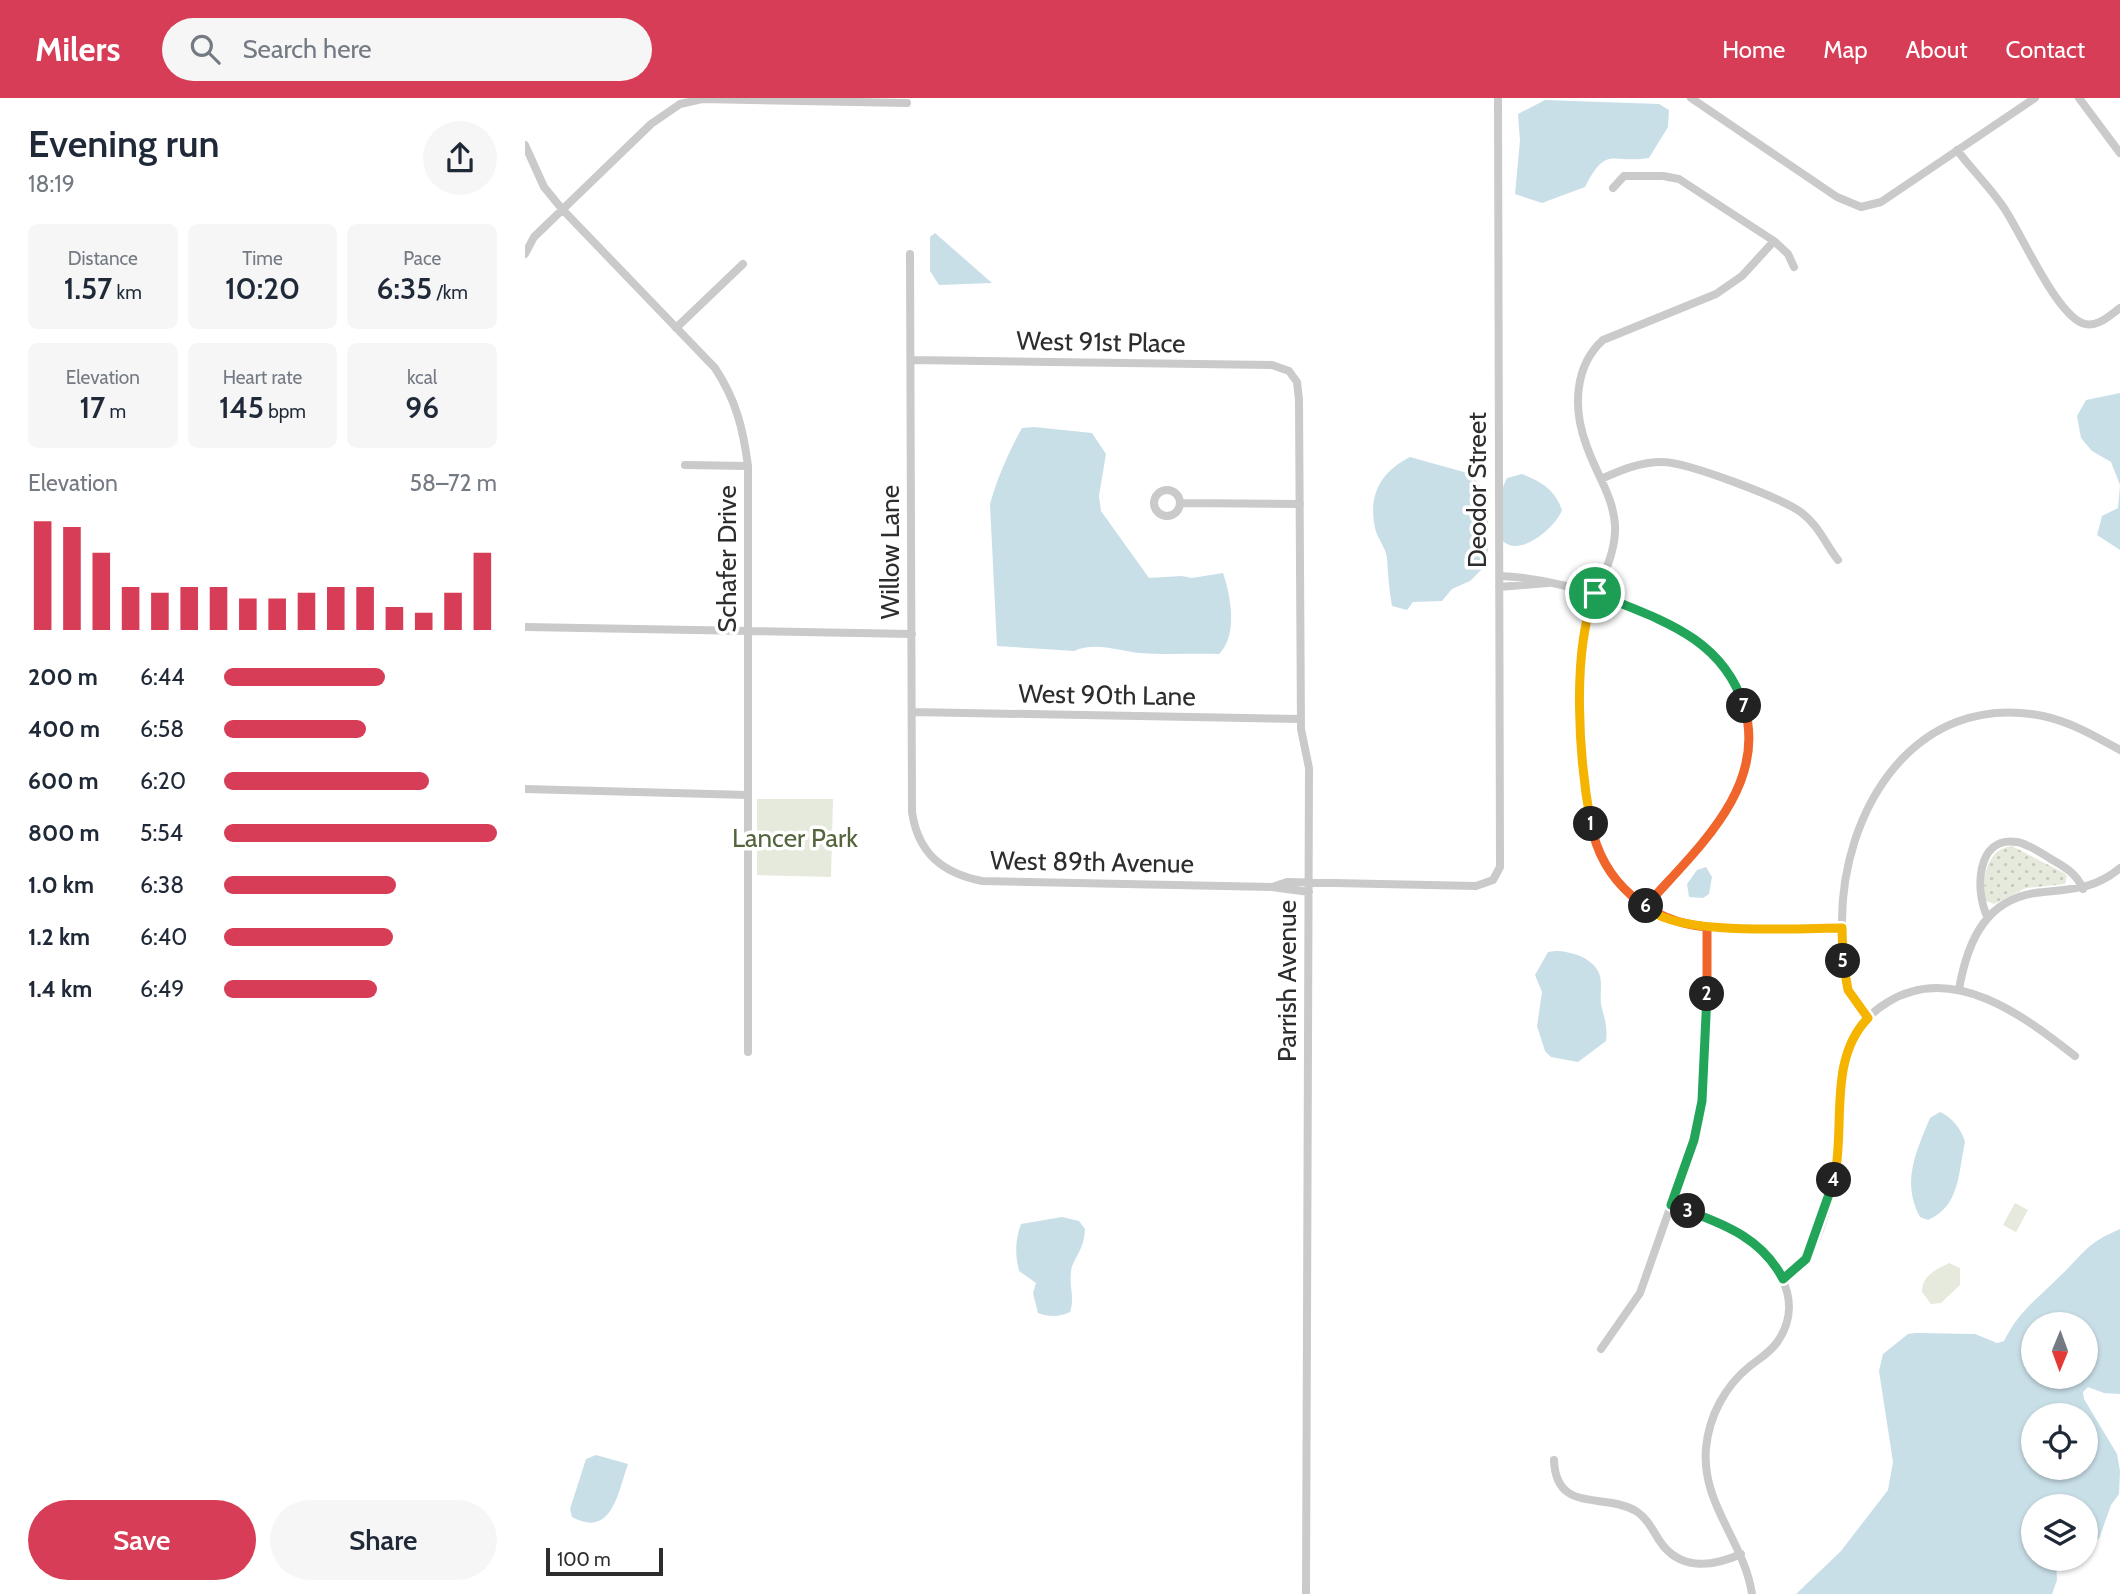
<!DOCTYPE html>
<html lang="en">
<head>
<meta charset="utf-8">
<style>
	:root { --surface:#fff; --page:#f6f6f7; --text:#1f2937; --muted:#747a83; --accent:#d73d56 }
	body { margin:0; font-family:Cabin,sans-serif; background:var(--page); color:var(--text); height:100vh; display:flex; flex-direction:column; font-size:26px; white-space:nowrap }
	* { box-sizing:border-box; margin:0 }
	p { font-size:23px; color:var(--muted) }
	.icon { flex:none; width:38px; height:38px; fill:none; stroke:currentColor; stroke-width:2; stroke-linecap:round; stroke-linejoin:round }
	.map { position:relative; flex:1; overflow:hidden }
	.panel { display:flex; flex-direction:column; background:var(--surface); width:525px }
	.panel>* { flex:none }
	.needle { width:46px; rotate:181deg }
	.fabs { position:absolute; left:1496px; top:1214px; display:grid; gap:14px }
	.fabs a { display:grid; place-items:center; width:77px; height:77px; border-radius:50%; background:var(--surface); box-shadow:0 2px 5px #0004; font-size:35px }
	.scale { position:absolute; left:21px; bottom:18px; width:117px; box-sizing:border-box; padding-left:7px; border:4px solid #2d2d2d; border-top:0; font-size:19px; line-height:24px; white-space:nowrap; color:#2d2d2d; -webkit-text-stroke:5px #fff; paint-order:stroke }
	.pin { position:absolute; display:grid; place-items:center; width:60px; height:60px; color:#fff; margin:-30px; border:4px solid #fff; border-radius:50%; box-shadow:0 2px 7px #0007 }
	.km { position:absolute; width:35px; height:35px; margin:-18px; border-radius:50%; background:#222; color:#fff; font-size:19px; line-height:35px; text-align:center }
	.round { display:grid; place-items:center; flex:none; width:74px; height:74px; border-radius:37px; background:var(--page) }
	.head { display:flex; align-items:center; justify-content:space-between; height:119px; padding:0 28px }
	h1 { font-size:38px; font-weight:600; line-height:52px }
	.stats { display:grid; grid-template-columns:repeat(3,1fr); gap:10px; height:119px; padding:7px 28px }
	.stats div { display:grid; align-content:center; border-radius:10px; background:var(--page); text-align:center }
	.stats b { font-size:30px; font-weight:600 }
	.stats small { font-size:19px; font-weight:400 }
	.stats p { font-size:19px }
	.chart { height:196px; padding:14px 28px }
	.chart p { display:flex; justify-content:space-between }
	.chart svg { width:100%; height:126px; margin-top:7px; stroke:var(--accent); stroke-width:6 }
	.primary-button { display:flex; gap:14px; margin-top:auto; padding:14px 28px }
	.primary-button a { flex:1; height:80px; border-radius:42px; background:var(--accent); color:#fff; font-size:28px; font-weight:600; line-height:80px; text-align:center }
	.primary-button a+a { background:var(--page); color:var(--text) }
	ul { padding:0 28px; list-style:none; font-size:23px }
	li { display:grid; grid-template-columns:112px 84px 1fr; align-items:center; height:52px }
	li i { height:18px; border-radius:9px; background:var(--accent) }
	header { display:flex; align-items:center; gap:42px; box-sizing:border-box; height:98px; padding:0 35px; background:var(--accent); color:#fff }
	header strong { font-size:33px }
	nav { display:flex; gap:38px; margin-inline-start:auto; font-size:24px }
	.search { width:490px; height:63px; background:var(--page); display:flex; align-items:center; gap:18px; box-sizing:border-box; padding:0 24px; border-radius:38px; color:var(--muted); font-size:26px }
	main { display:flex; flex:1; min-height:0 }
	.map>svg:first-child { display:block }
	.grass { fill:url(#grass-dots) }
	.park { fill:#e5eadc }
	.water { fill:#c9dfe8; fill-rule:evenodd }
	.lines { fill:none; stroke-linecap:round; stroke-linejoin:round }
	.minor { stroke:#cacaca; stroke-width:8 }
	.split-1-casing { stroke:#fff; stroke-width:14 }
	.split-2-casing { stroke:#fff; stroke-width:14 }
	.split-3-casing { stroke:#fff; stroke-width:14 }
	.split-4-casing { stroke:#fff; stroke-width:14 }
	.split-5-casing { stroke:#fff; stroke-width:14 }
	.split-6-casing { stroke:#fff; stroke-width:14 }
	.split-7-casing { stroke:#fff; stroke-width:14 }
	.split-8-casing { stroke:#fff; stroke-width:14 }
	.split-1 { stroke:#f5b400; stroke-width:9 }
	.split-2 { stroke:#f0652b; stroke-width:9 }
	.split-3 { stroke:#22a559; stroke-width:9 }
	.split-4 { stroke:#22a559; stroke-width:9 }
	.split-5 { stroke:#f5b400; stroke-width:9 }
	.split-6 { stroke:#f5b400; stroke-width:9 }
	.split-7 { stroke:#f0652b; stroke-width:9 }
	.split-8 { stroke:#22a559; stroke-width:9 }
	.labels { text-anchor:middle; stroke-width:7; stroke-linejoin:round; paint-order:stroke }
	.street-label { font-size:26px; fill:#2d2d2d; stroke:#fff }
	.park-label { font-size:26px; fill:#54653e; stroke:#fff }
</style>
</head>
<body>
<header>
<strong>Milers</strong>
<div class="search"><svg class="icon" aria-label="search" viewBox="0 0 24 24"><circle cx="10" cy="10" r="6"/><path d="M15 15l6 6"/></svg>Search here</div>
<nav><a>Home</a><a>Map</a><a>About</a><a>Contact</a></nav>
</header>
<main>
<section class="panel">
<div class="head"><div><h1>Evening run</h1><p>18:19</p></div><a class="round"><svg class="icon" aria-label="share" viewBox="0 0 24 24"><path d="M12 15V3M7 8l5-5 5 5M5 13v7h14v-7"/></svg></a></div>
<div class="stats">
<div><p>Distance</p><b>1.57<small> km</small></b></div>
<div><p>Time</p><b>10:20</b></div>
<div><p>Pace</p><b>6:35<small> /km</small></b></div>
</div>
<div class="stats">
<div><p>Elevation</p><b>17<small> m</small></b></div>
<div><p>Heart rate</p><b>145<small> bpm</small></b></div>
<div><p>kcal</p><b>96</b></div>
</div>
<div class="chart"><p><span>Elevation</span>58–72 m</p>
<svg viewBox="0 0 160 44" preserveAspectRatio="none"><path d="M5 44V6M15 44V8M25 44V17M35 44V29M45 44V31M55 44V29M65 44V29M75 44V33M85 44V33M95 44V31M105 44V29M115 44V29M125 44V36M135 44V38M145 44V31M155 44V17"/></svg>
</div>
<ul>
<li><b>200 m</b>6:44<i style="width:59%"></i></li>
<li><b>400 m</b>6:58<i style="width:52%"></i></li>
<li><b>600 m</b>6:20<i style="width:75%"></i></li>
<li><b>800 m</b>5:54<i style="width:100%"></i></li>
<li><b>1.0 km</b>6:38<i style="width:63%"></i></li>
<li><b>1.2 km</b>6:40<i style="width:62%"></i></li>
<li><b>1.4 km</b>6:49<i style="width:56%"></i></li>
</ul>
<div class="primary-button"><a>Save</a><a>Share</a></div>
</section>
<div class="map">
<svg width="1595" height="1496" viewBox="0 0 1595 1496">
	<defs>
		<pattern id="grass-dots" width="8" height="8" patternUnits="userSpaceOnUse" patternTransform="scale(1.75)"><rect width="8" height="8" fill="#e5eadc"/><path d="M2 2h.1M6 6h.1" fill="none" stroke="#c5c9bd" stroke-width="1.8" stroke-linecap="round"/></pattern>
	</defs>
	<rect width="100%" height="100%" fill="#fff"/>
	<path class="grass" d="M1487 748 1539 775 1542 778 1540 786 1501 790 1469 806 1461 803C1457 781 1461 751 1487 748Z"/>
	<path class="park" d="M232 701H308L306 779 232 777Z
		M1490 1105 1503 1112 1491 1134 1478 1127Z
		M1424 1165 1435 1170V1187L1416 1205 1406 1206 1397 1194C1397 1177 1411 1172 1424 1165Z"/>
	<path class="water" d="M1020 2 1134 6 1144 12 1143 29 1124 60C1086 66 1082 46 1060 89L1017 105 990 96 995 43 993 16Z
		M410 135 467 185 414 187 405 173V139Z
		M1595 295V452L1572 437 1577 418 1593 410 1595 387 1586 364 1567 353 1556 340 1552 318 1561 302Z
		M509 329 567 335 581 356 574 398 576 413 624 480 657 478 667 480 698 475C706 498 713 537 694 556 668 555 641 557 615 555 595 553 569 543 549 553L472 548 465 406C472 381 484 353 497 330Z
		M885 359 946 376 963 397V455L958 470 945 483 927 491 917 503 888 504 882 512 867 508C864 492 863 477 862 460 861 450 852 440 850 430 843 396 856 374 885 359Z
		M997 376C1017 384 1030 392 1037 412 1031 429 995 460 978 443V389L982 380Z
		M1181 769 1187 779 1184 796 1178 800 1164 799 1162 786 1172 772Z
		M1030 853C1046 853 1070 860 1075 878 1077 887 1075 897 1076 906 1079 920 1083 928 1081 943L1053 964 1026 959 1020 953 1012 928 1017 894 1010 877 1023 854Z
		M1415 1014C1427 1019 1437 1032 1440 1044 1433 1076 1435 1108 1403 1122L1395 1119C1376 1084 1391 1054 1405 1020Z
		M537 1119 554 1123 560 1131C559 1154 547 1161 546 1174 544 1189 550 1200 545 1214 535 1219 523 1219 513 1215L508 1195 511 1185 494 1173C490 1157 490 1142 496 1126Z
		M1595 1131V1296L1579 1295 1563 1289 1558 1294 1559 1301 1592 1356 1595 1373 1594 1396 1586 1407 1574 1441 1561 1445V1409H1508V1461H1531L1532 1482 1527 1496H1271L1316 1453 1363 1392 1368 1364 1354 1273 1358 1256 1383 1236 1391 1235 1450 1236 1472 1245 1479 1243C1494 1213 1509 1204 1532 1181 1559 1156 1558 1147 1595 1131ZM1508 1227H1561V1279H1508ZM1508 1318H1561V1370H1508Z
		M71 1357 103 1366C93 1394 87 1441 47 1419L45 1411 61 1361Z"/>
	<g class="lines">
		<path class="minor" d="M1166 0 1312 99 1336 109 1356 104 1510 0
			M1554 0 1595 55
			M0 47 19 89 37 111 190 270C211 302 218 330 223 368V954
			M1432 52C1447 72 1465 89 1479 110 1496 135 1530 214 1557 225 1571 231 1584 218 1595 210
			M1088 90 1099 78H1138L1154 81 1249 143 1263 156 1269 169
			M1249 143 1217 178 1191 196 1078 242C1049 268 1048 311 1061 346 1070 374 1088 397 1090 427 1092 466 1062 501 1057 539 1055 564 1056 589 1056 614 1057 697 1060 800 1158 825 1202 837 1270 830 1317 830
			M0 156 9 139 126 26 155 6 177 1 382 5
			M385 156 387 714C393 755 417 775 457 783L747 789
			M151 230 218 166
			M386 262 747 267 764 273 772 284 774 302 776 631 784 670 781 1496
			M160 367 223 368
			M1076 381C1096 372 1115 364 1137 364 1162 364 1257 400 1277 415 1294 428 1301 447 1313 462
			M629 405a13 13 0 1 1 26 0a13 13 0 1 1-26 0Z
			M655 405 775 406
			M974 478C1021 480 1062 492 1106 510 1126 518 1147 524 1165 535 1215 569 1237 631 1215 689 1198 731 1150 774 1121 809
			M974 489 1023 485
			M0 529 387 536
			M387 614 776 621
			M0 691 223 697
			M784 794 747 789 762 784 951 788 968 782 975 769 973 0
			M1463 820C1450 796 1450 737 1492 744 1504 746 1516 755 1526 761 1540 769 1552 776 1558 791
			M1434 891C1443 841 1462 798 1519 794 1550 791 1571 790 1595 770
			M1343 920C1316 892 1317 862 1317 826 1316 714 1389 592 1518 618 1546 624 1570 638 1595 652
			M1146 1107C1166 1114 1188 1120 1206 1130 1246 1151 1283 1199 1253 1243 1246 1254 1235 1260 1225 1268 1200 1288 1184 1318 1181 1350 1176 1406 1219 1443 1227 1496
			M1258 1181C1266 1176 1274 1172 1279 1164 1300 1135 1314 1067 1316 1031 1316 1009 1313 984 1319 962 1326 938 1341 917 1363 904 1428 864 1499 918 1550 958
			M1076 1251 1115 1195 1169 1042 1180 970 1182 829
			M1029 1362C1031 1416 1078 1394 1111 1413 1122 1420 1127 1431 1134 1442 1154 1473 1187 1469 1216 1456"/>
	</g>
	<g class="lines">
		<g class="split-1-casing">
			<path id="split-1" d="M1066 726C1054 662 1046 555 1070 495"/>
		</g>
		<g class="split-2-casing">
			<path id="split-2" d="M1066 726C1077 784 1124 824 1182 829V896"/>
		</g>
		<g class="split-3-casing">
			<path id="split-3" d="M1163 1113 1146 1107 1169 1042 1177 1003 1182 896"/>
		</g>
		<g class="split-4-casing">
			<path id="split-4" d="M1163 1113C1202 1127 1238 1142 1258 1181L1281 1161 1309 1082"/>
		</g>
		<g class="split-5-casing">
			<path id="split-5" d="M1309 1082C1321 1030 1302 962 1343 920L1323 892 1318 863"/>
		</g>
		<g class="split-6-casing">
			<path id="split-6" d="M1121 808C1146 839 1275 830 1317 830L1318 863"/>
		</g>
		<g class="split-7-casing">
			<path id="split-7" d="M1121 808C1169 753 1244 690 1219 608"/>
		</g>
		<g class="split-8-casing">
			<path id="split-8" d="M1070 495C1132 521 1196 537 1219 608"/>
		</g>
		<use href="#split-1" class="split-1"/>
		<use href="#split-2" class="split-2"/>
		<use href="#split-3" class="split-3"/>
		<use href="#split-4" class="split-4"/>
		<use href="#split-5" class="split-5"/>
		<use href="#split-6" class="split-6"/>
		<use href="#split-7" class="split-7"/>
		<use href="#split-8" class="split-8"/>
	</g>
	<g class="labels">
		<g class="street-label">
			<text transform="translate(576 244) rotate(1)" y="9">West 91st Place</text>
			<text transform="translate(952 392) rotate(-90)" y="9">Deodor Street</text>
			<text transform="translate(365 454) rotate(-90)" y="9">Willow Lane</text>
			<text transform="translate(202 461) rotate(-90)" y="9">Schafer Drive</text>
			<text transform="translate(582 597) rotate(1)" y="9">West 90th Lane</text>
			<text transform="translate(567 764) rotate(1)" y="9">West 89th Avenue</text>
			<text transform="translate(762 883) rotate(-90)" y="9">Parrish Avenue</text>
		</g>
		<g class="park-label">
			<text x="270" y="749">Lancer Park</text>
		</g>
	</g>
</svg>
<div class="fabs">
<a><svg class="needle" viewBox="-14 -14 28 28"><path d="M0-13l5 13h-10z" fill="#e53935"/><path d="M0 13l5-13h-10z" fill="#747a83"/></svg></a>
<a><svg class="icon" aria-label="locate" viewBox="0 0 24 24"><circle cx="12" cy="12" r="6"/><path d="M12 2v4M12 18v4M2 12h4M18 12h4"/></svg></a>
<a><svg class="icon" aria-label="layers" viewBox="0 0 24 24"><path d="M12 4l9 5-9 5-9-5zM3 14l9 5 9-5"/></svg></a>
</div>
<div class="scale">100 m</div>
<div class="pin" style="left:1070px;top:495px;background:#1e9e55"><svg class="icon" aria-label="arrive" viewBox="0 0 24 24"><path d="M6 21V4h12l-3 4 3 4H6"/></svg></div>
<b class="km" style="left:1066px;top:726px">1</b>
<b class="km" style="left:1182px;top:896px">2</b>
<b class="km" style="left:1163px;top:1113px">3</b>
<b class="km" style="left:1309px;top:1082px">4</b>
<b class="km" style="left:1318px;top:863px">5</b>
<b class="km" style="left:1121px;top:808px">6</b>
<b class="km" style="left:1219px;top:608px">7</b>
</div>
</main>
</body>
</html>
